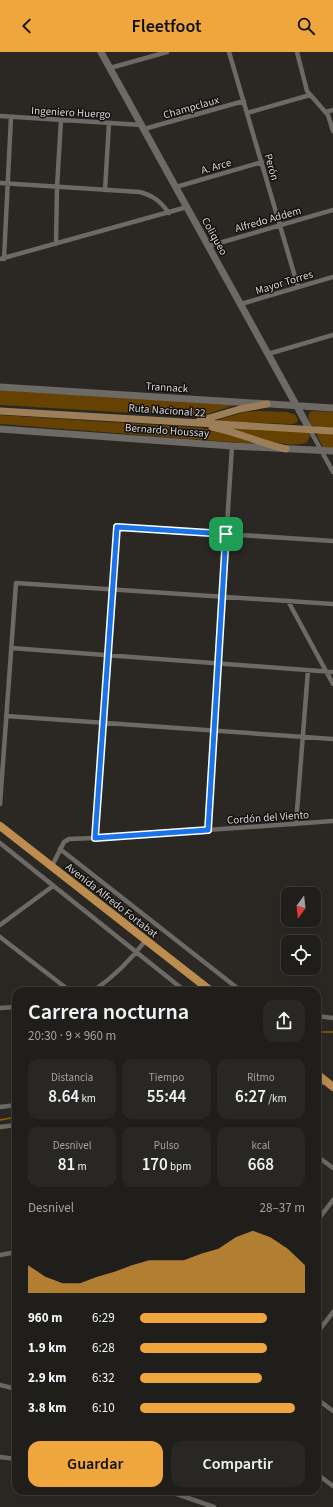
<!DOCTYPE html>
<html lang="es">
<head>
<meta charset="utf-8">
<style>
	:root { --surface:#201e1b; --page:#282724; --text:#f1f3f6; --muted:#a2a2a3; --line:#3d3c3a; --accent:#efa73d }
	body { margin:0; font-family:"Source Sans 3",sans-serif; background:var(--page); color:var(--text); height:100vh; display:flex; flex-direction:column; font-size:15px; white-space:nowrap }
	* { box-sizing:border-box; margin:0 }
	p { font-size:13px; color:var(--muted) }
	.icon { flex:none; width:22px; height:22px; fill:none; stroke:currentColor; stroke-width:2; stroke-linecap:round; stroke-linejoin:round }
	.map { position:relative; flex:1; overflow:hidden }
	.sheet { position:absolute; left:12px; top:935px; width:309px; height:508px; display:flex; flex-direction:column; background:var(--surface); border-radius:12px; box-shadow:0 4px 16px #0002,0 0 0 1px var(--line) }
	.sheet>* { flex:none }
	.needle { width:26px; rotate:195deg }
	.fabs { position:absolute; left:281px; top:835px; display:grid; gap:8px }
	.fabs a { display:grid; place-items:center; width:40px; height:40px; border-radius:8px; background:var(--surface); box-shadow:0 4px 16px #0002,0 0 0 1px var(--line); font-size:20px }
	.pin { position:absolute; display:grid; place-items:center; width:34px; height:34px; color:#fff; margin:-17px; border-radius:8px; box-shadow:0 2px 6px #0006 }
	.round { display:grid; place-items:center; flex:none; width:42px; height:42px; border-radius:12px; background:var(--page) }
	.headline { display:flex; align-items:center; justify-content:space-between; height:68px; padding:0 16px }
	h1 { font-size:22px; font-weight:600; line-height:30px }
	.metrics { display:grid; grid-template-columns:repeat(3,1fr); gap:6px; height:68px; padding:4px 16px }
	.metrics div { display:grid; align-content:center; border-radius:10px; background:var(--page); text-align:center }
	.metrics b { font-size:17px; font-weight:600 }
	.metrics small { font-size:11px; font-weight:400 }
	.metrics p { font-size:11px }
	.chart { height:112px; padding:8px 16px }
	.chart p { display:flex; justify-content:space-between }
	.chart svg { width:100%; height:72px; margin-top:4px; fill:var(--accent); opacity:.7 }
	.primary-button { display:flex; gap:8px; margin-top:auto; padding:8px 16px }
	.primary-button a { flex:1; height:46px; border-radius:12px; background:var(--accent); color:#111; font-size:16px; font-weight:600; line-height:46px; text-align:center }
	.primary-button a+a { background:var(--page); color:var(--text) }
	ul { padding:0 16px; list-style:none; font-size:13px }
	li { display:grid; grid-template-columns:64px 48px 1fr; align-items:center; height:30px }
	li i { height:10px; border-radius:5px; background:var(--accent) }
	header { display:flex; justify-content:space-between; align-items:center; height:52px; padding:0 16px; background:var(--accent); color:#111; font-size:18px; font-weight:600 }
	.map>svg:first-child { display:block }
	.green { fill:#654102 }
	.lines { fill:none; stroke-linecap:round; stroke-linejoin:round }
	.stream { stroke:#946000; stroke-width:1.5 }
	.street { stroke:#6d6965; stroke-width:4.5 }
	.secondary { stroke:#6d6965; stroke-width:7 }
	.primary { stroke:#9c7f58; stroke-width:7 }
	.highway { stroke:#bc8d4f; stroke-width:8 }
	.route-casing { stroke:#fff; stroke-width:8 }
	.route { stroke:#1a73e8; stroke-width:5 }
	.labels { text-anchor:middle; stroke-width:3; stroke-linejoin:round; paint-order:stroke }
	.street-label { font-size:11px; fill:#d9d7d5; stroke:#12110f }
</style>
</head>
<body>
<header><svg class="icon" aria-label="back" viewBox="0 0 24 24"><path d="M15 5l-7 7 7 7"/></svg>Fleetfoot<svg class="icon" aria-label="search" viewBox="0 0 24 24"><circle cx="10" cy="10" r="6"/><path d="M15 15l6 6"/></svg></header>
<div class="map">
<svg width="333" height="1455" viewBox="0 0 333 1455">
	<rect width="100%" height="100%" fill="#2b2824"/>
	<path class="green" d="M0 338 235 353 201 364H185L0 353Z
		M259 359 287 360 296 363 298 369 296 371 292 372 214 369 245 360Z
		M314 359 333 360V376L317 375 311 373 308 364 310 360Z
		M0 363 202 376 227 381 256 392 0 372Z
		M226 376 305 380 308 381 310 384 307 390C288 399 246 382 226 376Z
		M318 381 333 382V397L323 395 317 384Z"/>
	<g class="lines">
		<path class="stream" d="M317 980H333
			M0 1068 16 1065"/>
		<path class="street" d="M229 0 298 235
			M297 0 307 39 328 63 333 79
			M110 16 167 0
			M326 60 333 58
			M247 61 310 43
			M0 64 142 73
			M144 77 244 49
			M0 131 140 140C154 144 160 149 169 161
			M176 135 262 110
			M105 138 109 71
			M56 192 57 135 61 68
			M209 194 333 158
			M0 207 187 155
			M4 207 11 65
			M241 252 333 225
			M268 302 333 283
			M310 378 333 420
			M288 549 333 632
			M11 596 333 620
			M6 664 333 687
			M0 752 16 531 333 552
			M296 772 308 618
			M208 778 232 394
			M95 786 117 475 333 489
			M0 791 185 939
			M60 797 241 939
			M52 814 64 790 69 787 95 786 333 769
			M0 873 53 834
			M0 885 70 939
			M93 939C115 924 130 909 146 888
			M0 956 16 955
			M317 964 333 966
			M317 1033 326 1029
			M0 1055 16 1053
			M0 1075 16 1073
			M317 1104 333 1116
			M317 1169 333 1148
			M0 1203 16 1200
			M317 1281 333 1260
			M0 1333 16 1337
			M317 1347 333 1359
			M0 1405 16 1407
			M317 1422 333 1434
			M168 1439 214 1455"/>
		<path class="secondary" d="M101 0 310 378
			M0 335 333 356
			M0 377 232 394 333 399"/>
		<path class="primary" d="M0 359 333 379
			M199 369 240 357 267 352
			M212 375C237 380 260 391 286 397"/>
		<path class="highway" d="M0 774 211 939
			M317 1022 333 1035"/>
	</g>
	<g class="lines">
		<g class="route-casing">
			<path id="route" d="M117 475 226 482 208 778 95 786Z"/>
		</g>
		<use href="#route" class="route"/>
	</g>
	<g class="labels">
		<g class="street-label">
			<text transform="translate(191 55) rotate(-16)" y="4">Champclaux</text>
			<text transform="translate(71 60) rotate(3)" y="4">Ingeniero Huergo</text>
			<text transform="translate(216 114) rotate(-16)" y="4">A. Arce</text>
			<text transform="translate(272 115) rotate(74)" y="4">Perón</text>
			<text transform="translate(268 167) rotate(-16)" y="4">Alfredo Addem</text>
			<text transform="translate(215 184) rotate(61)" y="4">Coliqueo</text>
			<text transform="translate(284 230) rotate(-17)" y="4">Mayor Torres</text>
			<text transform="translate(167 335) rotate(4)" y="4">Trannack</text>
			<text transform="translate(167 358) rotate(4)" y="4">Ruta Nacional 22</text>
			<text transform="translate(167 378) rotate(4)" y="4">Bernardo Houssay</text>
			<text transform="translate(268 765) rotate(-4)" y="4">Cordón del Viento</text>
			<text transform="translate(112 848) rotate(38)" y="4">Avenida Alfredo Fortabat</text>
		</g>
	</g>
</svg>
<div class="fabs">
<a><svg class="needle" viewBox="-14 -14 28 28"><path d="M0-13l5 13h-10z" fill="#e53935"/><path d="M0 13l5-13h-10z" fill="#a2a2a3"/></svg></a>
<a><svg class="icon" aria-label="locate" viewBox="0 0 24 24"><circle cx="12" cy="12" r="6"/><path d="M12 2v4M12 18v4M2 12h4M18 12h4"/></svg></a>
</div>
<div class="pin" style="left:226px;top:482px;background:#1e9e55"><svg class="icon" aria-label="arrive" viewBox="0 0 24 24"><path d="M6 21V4h12l-3 4 3 4H6"/></svg></div>
<section class="sheet">
<div class="headline"><div><h1>Carrera nocturna</h1><p>20:30 · 9 × 960 m</p></div><a class="round"><svg class="icon" aria-label="share" viewBox="0 0 24 24"><path d="M12 15V3M7 8l5-5 5 5M5 13v7h14v-7"/></svg></a></div>
<div class="metrics">
<div><p>Distancia</p><b>8.64<small> km</small></b></div>
<div><p>Tiempo</p><b>55:44</b></div>
<div><p>Ritmo</p><b>6:27<small> /km</small></b></div>
</div>
<div class="metrics">
<div><p>Desnivel</p><b>81<small> m</small></b></div>
<div><p>Pulso</p><b>170<small> bpm</small></b></div>
<div><p>kcal</p><b>668</b></div>
</div>
<div class="chart"><p><span>Desnivel</span>28–37 m</p>
<svg viewBox="0 0 160 44" preserveAspectRatio="none"><path d="M0 44V27L10 34L20 38L30 38L40 34L50 31L60 27L70 24L80 24L90 24L100 20L110 17L120 10L130 6L140 10L150 17L160 27V44z"/></svg>
</div>
<ul>
<li><b>960 m</b>6:29<i style="width:77%"></i></li>
<li><b>1.9 km</b>6:28<i style="width:77%"></i></li>
<li><b>2.9 km</b>6:32<i style="width:74%"></i></li>
<li><b>3.8 km</b>6:10<i style="width:94%"></i></li>
</ul>
<div class="primary-button"><a>Guardar</a><a>Compartir</a></div>
</section>
</div>
</body>
</html>
